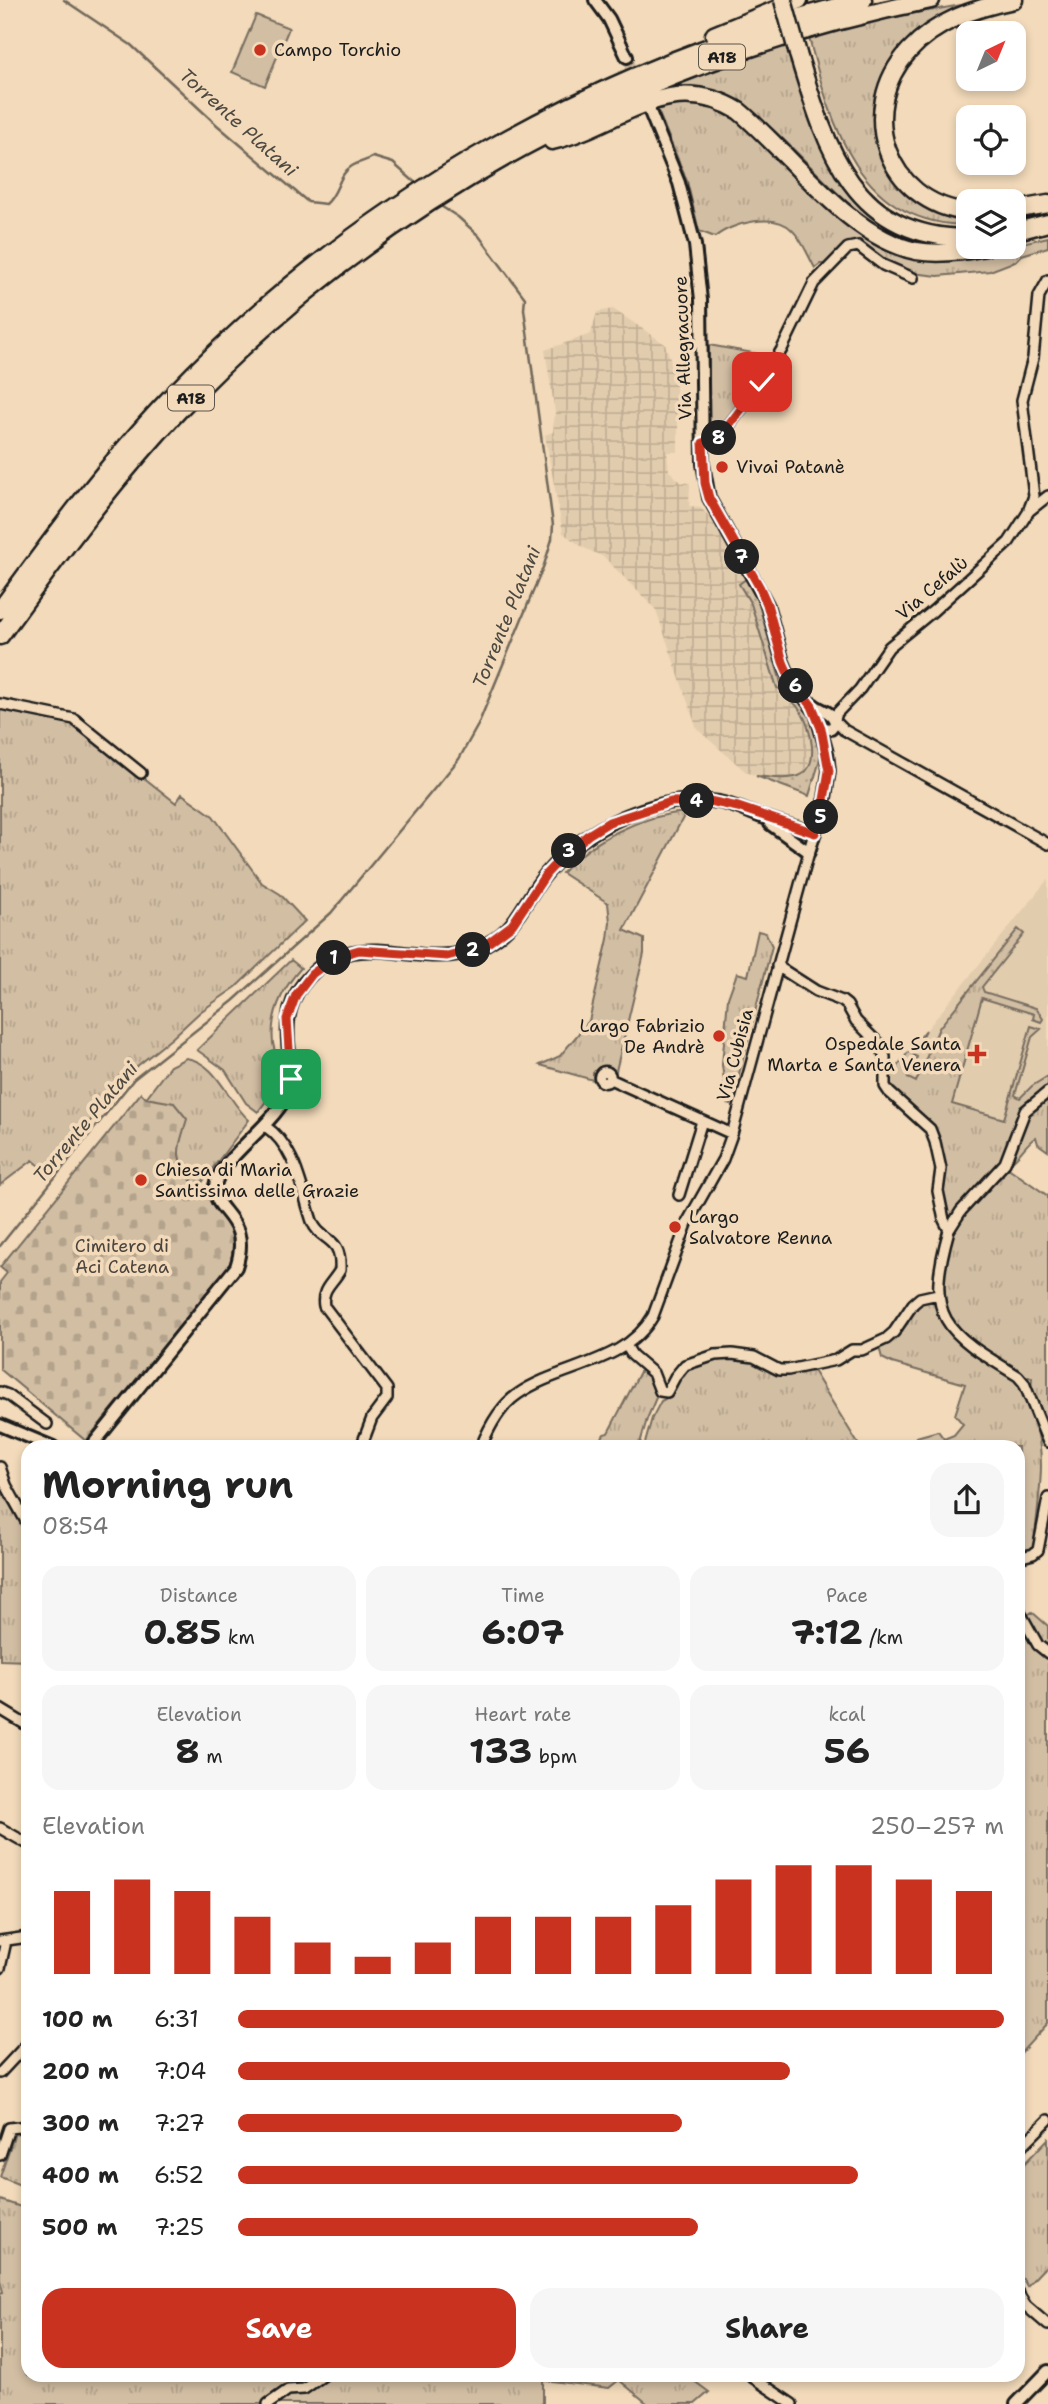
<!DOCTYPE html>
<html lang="en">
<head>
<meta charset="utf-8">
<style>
	:root { --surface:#fff; --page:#f6f6f6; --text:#222; --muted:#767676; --accent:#c8321e }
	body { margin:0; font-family:"Shantell Sans",sans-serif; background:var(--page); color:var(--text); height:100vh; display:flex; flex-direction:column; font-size:26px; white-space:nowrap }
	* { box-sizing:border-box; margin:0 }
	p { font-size:23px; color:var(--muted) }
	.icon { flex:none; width:38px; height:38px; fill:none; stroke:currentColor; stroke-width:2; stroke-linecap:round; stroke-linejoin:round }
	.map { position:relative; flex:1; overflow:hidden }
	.sheet { position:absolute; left:21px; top:1440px; width:1004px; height:942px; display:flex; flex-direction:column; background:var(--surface); border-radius:21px; box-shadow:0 4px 10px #0003 }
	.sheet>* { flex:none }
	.needle { width:46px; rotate:43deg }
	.tools { position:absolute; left:956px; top:21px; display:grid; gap:14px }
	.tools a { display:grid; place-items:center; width:70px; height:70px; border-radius:14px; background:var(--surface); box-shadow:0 4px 10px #0003; font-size:35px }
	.pin { position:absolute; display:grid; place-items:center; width:60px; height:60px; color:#fff; margin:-30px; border-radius:14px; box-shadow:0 4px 10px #0006 }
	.km { position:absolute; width:35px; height:35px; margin:-18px; border-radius:50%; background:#222; color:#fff; font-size:19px; line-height:35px; text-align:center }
	.round { display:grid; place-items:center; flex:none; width:74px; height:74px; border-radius:21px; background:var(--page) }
	.headline { display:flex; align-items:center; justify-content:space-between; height:119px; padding:0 21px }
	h1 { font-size:38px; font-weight:700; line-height:52px }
	.figures { display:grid; grid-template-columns:repeat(3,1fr); gap:10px; height:119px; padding:7px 21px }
	.figures div { display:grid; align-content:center; border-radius:18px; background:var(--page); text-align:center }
	.figures b { font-size:35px; font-weight:700 }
	.figures small { font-size:19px; font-weight:400 }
	.figures p { font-size:19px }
	.chart { height:196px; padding:14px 21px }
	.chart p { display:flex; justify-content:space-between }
	.chart svg { width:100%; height:126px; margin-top:7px; stroke:var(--accent); stroke-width:6 }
	.cta { display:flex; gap:14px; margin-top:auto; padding:14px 21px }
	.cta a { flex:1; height:80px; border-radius:21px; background:var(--accent); color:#fff; font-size:28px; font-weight:700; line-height:80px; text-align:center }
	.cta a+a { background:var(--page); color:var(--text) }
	ul { padding:0 21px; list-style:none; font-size:23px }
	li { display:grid; grid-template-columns:112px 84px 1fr; align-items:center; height:52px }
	li i { height:18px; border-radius:9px; background:var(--accent) }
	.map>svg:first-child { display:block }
	.built { fill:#e2ccae }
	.industrial { fill:url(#industrial-grid) }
	.grass { fill:url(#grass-tufts); stroke:#776d60; stroke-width:2 }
	.cemetery { fill:url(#cemetery-stones); stroke:#776d60; stroke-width:2 }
	.garden { fill:url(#garden-dots); stroke:#776d60; stroke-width:2 }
	.pitch { fill:#d2bea3; stroke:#776d60; stroke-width:2 }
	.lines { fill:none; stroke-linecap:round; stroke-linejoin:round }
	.stream { stroke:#71675a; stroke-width:2.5 }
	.tertiary-tunnel { stroke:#c7b49a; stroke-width:10; stroke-dasharray:10 5; stroke-linecap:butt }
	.minor-casing { stroke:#1c1c1c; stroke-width:14 }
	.tertiary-casing { stroke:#1c1c1c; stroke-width:16 }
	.motorway-casing { stroke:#1c1c1c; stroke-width:21 }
	.minor { stroke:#f2daba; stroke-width:9 }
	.tertiary { stroke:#f2daba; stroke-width:10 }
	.motorway { stroke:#f2daba; stroke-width:16 }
	.motorway-bridge-casing { stroke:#1c1c1c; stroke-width:21; stroke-linecap:butt }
	.motorway-bridge { stroke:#f2daba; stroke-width:16 }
	.route-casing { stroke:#fff; stroke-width:14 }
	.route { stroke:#c8321e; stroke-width:9 }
	.poi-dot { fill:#c8321e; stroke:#f2daba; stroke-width:2.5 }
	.labels { text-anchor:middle; stroke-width:7; stroke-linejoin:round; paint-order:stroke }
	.shield { fill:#f2daba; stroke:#5c554b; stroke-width:2 }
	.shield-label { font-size:16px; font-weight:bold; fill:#1c1c1c }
	.poi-label { font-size:18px; fill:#1c1c1c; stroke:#f2daba; text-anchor:start }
	.street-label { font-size:18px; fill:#1c1c1c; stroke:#f2daba }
	.park-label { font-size:18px; fill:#4a443e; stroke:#f2daba }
	.water-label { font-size:19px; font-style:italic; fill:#4d4840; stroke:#f2daba }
</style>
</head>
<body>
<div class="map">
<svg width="1048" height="2404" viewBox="0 0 1048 2404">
	<defs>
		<pattern id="industrial-grid" width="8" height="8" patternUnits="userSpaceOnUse" patternTransform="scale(1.75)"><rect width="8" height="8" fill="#e2ccae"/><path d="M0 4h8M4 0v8" fill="none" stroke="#c1af95"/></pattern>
		<pattern id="grass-tufts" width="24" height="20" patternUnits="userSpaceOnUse" patternTransform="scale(1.75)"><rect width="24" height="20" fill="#d2bea3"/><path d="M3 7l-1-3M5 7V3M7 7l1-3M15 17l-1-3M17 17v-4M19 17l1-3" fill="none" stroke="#b4a38c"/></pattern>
		<pattern id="cemetery-stones" width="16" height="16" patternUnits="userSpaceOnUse" patternTransform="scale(1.75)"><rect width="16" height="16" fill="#d2bea3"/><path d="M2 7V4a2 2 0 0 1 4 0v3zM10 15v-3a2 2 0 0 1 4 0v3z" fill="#b4a38c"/></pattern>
		<pattern id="garden-dots" width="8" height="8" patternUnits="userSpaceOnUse" patternTransform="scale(1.75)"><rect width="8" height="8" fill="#d2bea3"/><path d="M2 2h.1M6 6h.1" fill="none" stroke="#b4a38c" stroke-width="1.8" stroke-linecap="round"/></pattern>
	</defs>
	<rect width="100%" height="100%" fill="#f2daba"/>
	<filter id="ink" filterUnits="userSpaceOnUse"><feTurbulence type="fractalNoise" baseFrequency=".0143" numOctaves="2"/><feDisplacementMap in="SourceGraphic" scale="14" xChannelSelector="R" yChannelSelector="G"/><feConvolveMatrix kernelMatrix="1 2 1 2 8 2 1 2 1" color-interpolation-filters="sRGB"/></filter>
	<g filter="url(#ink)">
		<path class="built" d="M1048 879V1089L949 1220 937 1140 887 1079Z"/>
		<path class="industrial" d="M613 309 665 344 675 372 678 421V452H667L669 471 682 483 684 482 690 484 689 506 700 507 709 516 757 598 783 689 805 707 819 750 820 761 809 796 746 772 697 729 656 610 604 557 584 548 563 533 545 435 553 432 555 412 545 350 591 334 597 312Z"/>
		<path class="grass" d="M972 3 973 5 955 12 882 89 893 168 968 214V225C858 225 832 126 809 38L871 21Z
			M792 43 860 199 960 243C943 244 924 245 907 240 822 211 767 77 672 87V85Z
			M681 99 730 112 882 243 969 255 1013 247V245L1048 237V247L1022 255 1016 261 990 271 938 276 903 272 884 263 858 242 828 264H820L815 268C808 256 802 239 792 230 775 212 731 223 715 237L699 231 687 181 655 104Z
			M709 345 775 357 766 373 718 434H709Z
			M0 708 72 721 176 803 182 794 213 816 262 883 280 894 305 921 236 987 200 1012 172 1038 126 1075 49 1174 33 1160 0 1185Z
			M686 812 624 930 644 939V954L615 1075 610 1069 600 1067 593 1073V1080L540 1065 560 1056 589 1021 608 939 610 922 608 903 562 873C591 840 642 815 686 812Z
			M1018 929 1024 934 982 987 984 992 1036 1008 1043 1019 1041 1022 1033 1019 1034 1014 982 998 952 1104 1004 1119 1031 1026 1041 1029 1032 1037 1015 1095 1020 1098 1032 1086 1048 1076V1089L1030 1102 1002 1162 961 1204 949 1220 946 1217 941 1191 937 1140 891 1090 887 1079 926 1030 913 1055 917 1057 908 1078 916 1082 939 1028Z
			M758 931 766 933 772 946 731 1105 727 1104 722 1065 728 998 737 973 748 976Z
			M291 960 301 968C282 989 270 1014 273 1043 275 1055 282 1068 278 1080 275 1092 265 1102 258 1112L246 1103 225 1070 197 1050Z
			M186 1058C217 1062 228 1102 249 1120L200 1185 196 1186C173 1156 177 1153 186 1119L146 1098 170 1066Z
			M1048 1097V1151L1038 1144 1036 1137C1025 1144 1021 1155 1011 1162L1024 1120 1029 1112Z
			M1007 1167 1048 1196V1433L1031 1390 1032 1378C1012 1372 992 1358 976 1345 968 1337 953 1328 948 1319 933 1287 942 1243 962 1215 971 1202 984 1190 995 1178L999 1179 1003 1176V1172Z
			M934 1299 944 1322 1019 1381 1038 1422 1035 1425C1048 1460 1036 1509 1034 1549L1019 1555 1018 1447H911L916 1437 938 1431 944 1439 954 1435 963 1424 955 1415 965 1384 892 1363 882 1358 879 1347 896 1336 920 1303Z
			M715 1357 749 1359 770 1367 812 1369 860 1447H644L652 1418 661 1401C677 1394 673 1386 680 1374L692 1366Z
			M642 1368 649 1373 658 1393 647 1419 639 1447H597L604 1434 608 1433Z
			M0 1482 4 1495 28 1536V1661L0 1660Z
			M1032 1612 1048 1626V1648L1039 1641 1026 1616Z
			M1018 1618 1024 1629 1048 1656V2023L1019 2055Z
			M16 2130H28V2188L0 2177Z
			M1048 2139V2264L1027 2286 1023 2279 1019 2278V2169Z
			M28 2192V2375H320L306 2386C288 2383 278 2393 264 2404H0V2293L3 2292 0 2280V2200L21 2207Z
			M329 2375H686L709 2392 695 2404H648L619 2380 609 2388 543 2380V2404H273L291 2393H306Z"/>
		<path class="cemetery" d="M141 1093 146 1098 174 1103 187 1119C177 1153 173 1156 195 1186L200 1185C221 1213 242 1229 229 1266L86 1441 0 1369V1282L7 1273 0 1267Z"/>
		<path class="garden" d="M746 579 757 598 783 690 777 688 751 604 739 584Z
			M790 693C809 709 825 737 819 763 816 774 812 785 809 796L756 776C768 777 783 780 795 777 823 772 811 724 799 709 796 704 791 700 787 697Z"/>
		<path class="pitch" d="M256 15 289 28 265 86 232 72Z"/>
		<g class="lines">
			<path class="stream" d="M64 0 131 45 217 125 308 202 326 204C339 193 338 174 352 166 358 162 366 161 373 157L393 163 419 186
				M0 1246 134 1079 233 1001 331 913 459 759 478 725 544 565 552 539 553 525 524 309 525 298 479 236 458 217 439 205"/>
			<path class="tertiary-tunnel" d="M627 57 638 83"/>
			<g class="minor-casing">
				<path id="minor" d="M703 443 719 438 762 382 782 349 814 283 848 248 858 246 883 265 913 278
					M1029 509 1034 496 1022 400 1033 358 1039 296 1048 280
					M0 704 74 719 141 773
					M835 719 837 713 860 689 889 647 933 611 1009 542 1029 511 1048 496
					M836 722 844 730 1048 844
					M777 966 816 991 842 1001 847 1005 856 1021 880 1045 885 1057V1086L889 1092 930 1129 935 1142 941 1169 938 1191 944 1220 949 1230C924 1319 944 1331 1018 1376L1024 1383 1048 1442
					M599.5 1077a5.5 5.5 0 1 1 11 0a5.5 5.5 0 1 1-11 0Z
					M610 1079 732 1134
					M265 1126C296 1147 301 1188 312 1221 320 1243 342 1234 340 1270 332 1284 321 1289 324 1306L387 1389V1398L372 1418 361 1447
					M679 1195 702 1121
					M949 1230 961 1211 1005 1163 1025 1111 1048 1092
					M626 1345 632 1355 653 1373 660 1391 667 1392 675 1377 685 1365 715 1355 732 1354 754 1357 779 1370H788L836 1360 852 1350H862L886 1339 894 1332 913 1304 920 1298 938 1294
					M0 1392 8 1395 47 1424
					M481 1447C489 1427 500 1406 518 1394 560 1365 626 1364 653 1316L688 1221 723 1159 732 1134 809 852
					M0 1467 6 1485 28 1525
					M1018 1558 1033 1554 1038 1550 1048 1498
					M1018 1609 1038 1645 1048 1653
					M0 1709 28 1726
					M0 1828 28 1844
					M0 1941 28 1937
					M0 1968 6 1941
					M0 2073 28 2043
					M1018 2150 1048 2120
					M0 2155 9 2128 28 2126
					M1018 2293 1026 2306 1048 2325
					M749 2375 792 2404
					M268 2404 288 2390 304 2389 324 2375"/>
			</g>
			<g class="tertiary-casing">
				<path id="tertiary" d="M595 0 609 19 627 57
					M648 107 679 183 695 245 701 300 703 464 709 498 767 604 783 662 789 676 816 713 827 753 829 771 825 798 809 852 770 824
					M813 704C821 711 835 712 835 724L831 729 822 728
					M0 1425 53 1447
					M91 1447 236 1267C253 1216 211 1213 215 1186 219 1159 277 1123 289 1091 293 1080 291 1070 290 1059 286 1032 285 1006 303 984 353 919 416 973 476 949 519 931 520 905 546 874 585 827 658 792 719 802 734 805 746 811 759 816 778 822 796 827 815 833
					M1016 2404 1048 2371"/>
			</g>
			<g class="motorway-casing">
				<path id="motorway" d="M714 35 799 0
					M798 54C826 147 852 238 968 238
					M552 141C618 126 668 68 739 111 791 154 848 237 916 251 940 255 962 252 985 247
					M1013 210 1048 204
					M968 212C886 203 855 110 909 51 936 21 975 8 1014 0
					M1013 232 1048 223
					M0 610C54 536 107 464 170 398 357 201 600 65 863 0
					M0 636C57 557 114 479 181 408 381 198 648 56 931 0"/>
			</g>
			<use href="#minor" class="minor"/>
			<use href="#tertiary" class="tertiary"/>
			<use href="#motorway" class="motorway"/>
			<g class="motorway-bridge-casing">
				<path id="motorway-bridge" d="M783 0 798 54"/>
			</g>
			<use href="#motorway-bridge" class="motorway-bridge"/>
		</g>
	</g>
	<g class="lines" filter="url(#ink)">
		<g class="route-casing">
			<path id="route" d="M291 1079 287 1019 296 995 312 974 335 957 359 950 447 956 474 949 488 943 512 925 546 874 562 857 588 835 609 822 671 802 709 801 738 807 815 833 822 811 829 771 821 728 812 706 789 676 783 662 767 604 760 588 709 498 705 483 703 443 719 438 762 382"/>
		</g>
		<use href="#route" class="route"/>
	</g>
	<g class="poi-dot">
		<circle cx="260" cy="50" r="7"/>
		<circle cx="722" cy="467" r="7"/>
		<circle cx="719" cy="1036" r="7"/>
		<path d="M973.5 1043.5h7v7h7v7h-7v7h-7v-7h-7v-7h7z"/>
		<circle cx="141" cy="1180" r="7"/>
		<circle cx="675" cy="1227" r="7"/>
	</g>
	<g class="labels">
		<g class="shield">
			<rect x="699" y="44.5" width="46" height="25" rx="5"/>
			<rect x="168" y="385.5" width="46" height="25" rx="5"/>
		</g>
		<g class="shield-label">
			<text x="722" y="63">A18</text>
			<text x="191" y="404">A18</text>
		</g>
		<g class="poi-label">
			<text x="274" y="56">Campo Torchio</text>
			<text x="736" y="473">Vivai Patanè</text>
			<text x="705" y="1032" text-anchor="end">Largo Fabrizio<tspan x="705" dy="21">De Andrè</tspan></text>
			<text x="961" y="1050" text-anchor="end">Ospedale Santa<tspan x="961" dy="21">Marta e Santa Venera</tspan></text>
			<text x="155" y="1176">Chiesa di Maria<tspan x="155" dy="21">Santissima delle Grazie</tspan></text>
			<text x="689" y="1223">Largo<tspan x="689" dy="21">Salvatore Renna</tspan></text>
		</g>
		<g class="street-label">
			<text transform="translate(683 348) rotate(-92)" y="6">Via Allegracuore</text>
			<text transform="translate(932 588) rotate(-40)" y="6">Via Cefalù</text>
			<text transform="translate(735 1055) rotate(-75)" y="6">Via Cubisia</text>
		</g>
		<g class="park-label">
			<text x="122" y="1252">Cimitero di<tspan x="122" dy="21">Aci Catena</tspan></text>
		</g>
		<g class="water-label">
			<text transform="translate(239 122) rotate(42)" y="7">Torrente Platani</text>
			<text transform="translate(506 617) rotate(-68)" y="7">Torrente Platani</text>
			<text transform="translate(85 1122) rotate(-50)" y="7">Torrente Platani</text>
		</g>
	</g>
</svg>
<div class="tools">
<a><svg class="needle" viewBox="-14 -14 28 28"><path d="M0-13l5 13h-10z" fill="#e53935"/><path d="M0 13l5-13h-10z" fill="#767676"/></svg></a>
<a><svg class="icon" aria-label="locate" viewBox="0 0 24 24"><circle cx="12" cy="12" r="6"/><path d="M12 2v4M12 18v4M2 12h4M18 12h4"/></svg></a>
<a><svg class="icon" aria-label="layers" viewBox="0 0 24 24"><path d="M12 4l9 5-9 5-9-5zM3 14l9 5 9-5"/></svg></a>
</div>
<div class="pin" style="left:291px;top:1079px;background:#1e9e55"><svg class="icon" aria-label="arrive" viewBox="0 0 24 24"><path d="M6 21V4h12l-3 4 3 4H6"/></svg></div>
<div class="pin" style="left:762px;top:382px;background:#d93025"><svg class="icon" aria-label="check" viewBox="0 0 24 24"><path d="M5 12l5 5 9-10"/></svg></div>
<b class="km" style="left:334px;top:958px">1</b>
<b class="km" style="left:473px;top:950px">2</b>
<b class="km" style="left:569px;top:851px">3</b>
<b class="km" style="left:697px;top:801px">4</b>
<b class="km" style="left:821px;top:817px">5</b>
<b class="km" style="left:796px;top:686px">6</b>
<b class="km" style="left:742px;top:557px">7</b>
<b class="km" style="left:719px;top:438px">8</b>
<section class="sheet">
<div class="headline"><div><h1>Morning run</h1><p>08:54</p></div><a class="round"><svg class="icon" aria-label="share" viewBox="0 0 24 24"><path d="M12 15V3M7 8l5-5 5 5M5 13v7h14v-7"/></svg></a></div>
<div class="figures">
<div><p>Distance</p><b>0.85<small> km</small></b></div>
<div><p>Time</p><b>6:07</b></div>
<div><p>Pace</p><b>7:12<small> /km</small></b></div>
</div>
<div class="figures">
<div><p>Elevation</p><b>8<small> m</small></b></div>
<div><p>Heart rate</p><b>133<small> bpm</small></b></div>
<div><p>kcal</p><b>56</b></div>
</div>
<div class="chart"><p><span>Elevation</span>250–257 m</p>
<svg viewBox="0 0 160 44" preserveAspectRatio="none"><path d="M5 44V15M15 44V11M25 44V15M35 44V24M45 44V33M55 44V38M65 44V33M75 44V24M85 44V24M95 44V24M105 44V20M115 44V11M125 44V6M135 44V6M145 44V11M155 44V15"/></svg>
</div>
<ul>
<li><b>100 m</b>6:31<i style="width:100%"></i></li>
<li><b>200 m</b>7:04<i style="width:72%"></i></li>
<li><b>300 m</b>7:27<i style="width:58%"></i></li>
<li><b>400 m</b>6:52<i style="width:81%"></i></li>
<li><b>500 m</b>7:25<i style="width:60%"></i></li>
</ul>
<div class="cta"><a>Save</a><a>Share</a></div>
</section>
</div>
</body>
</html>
